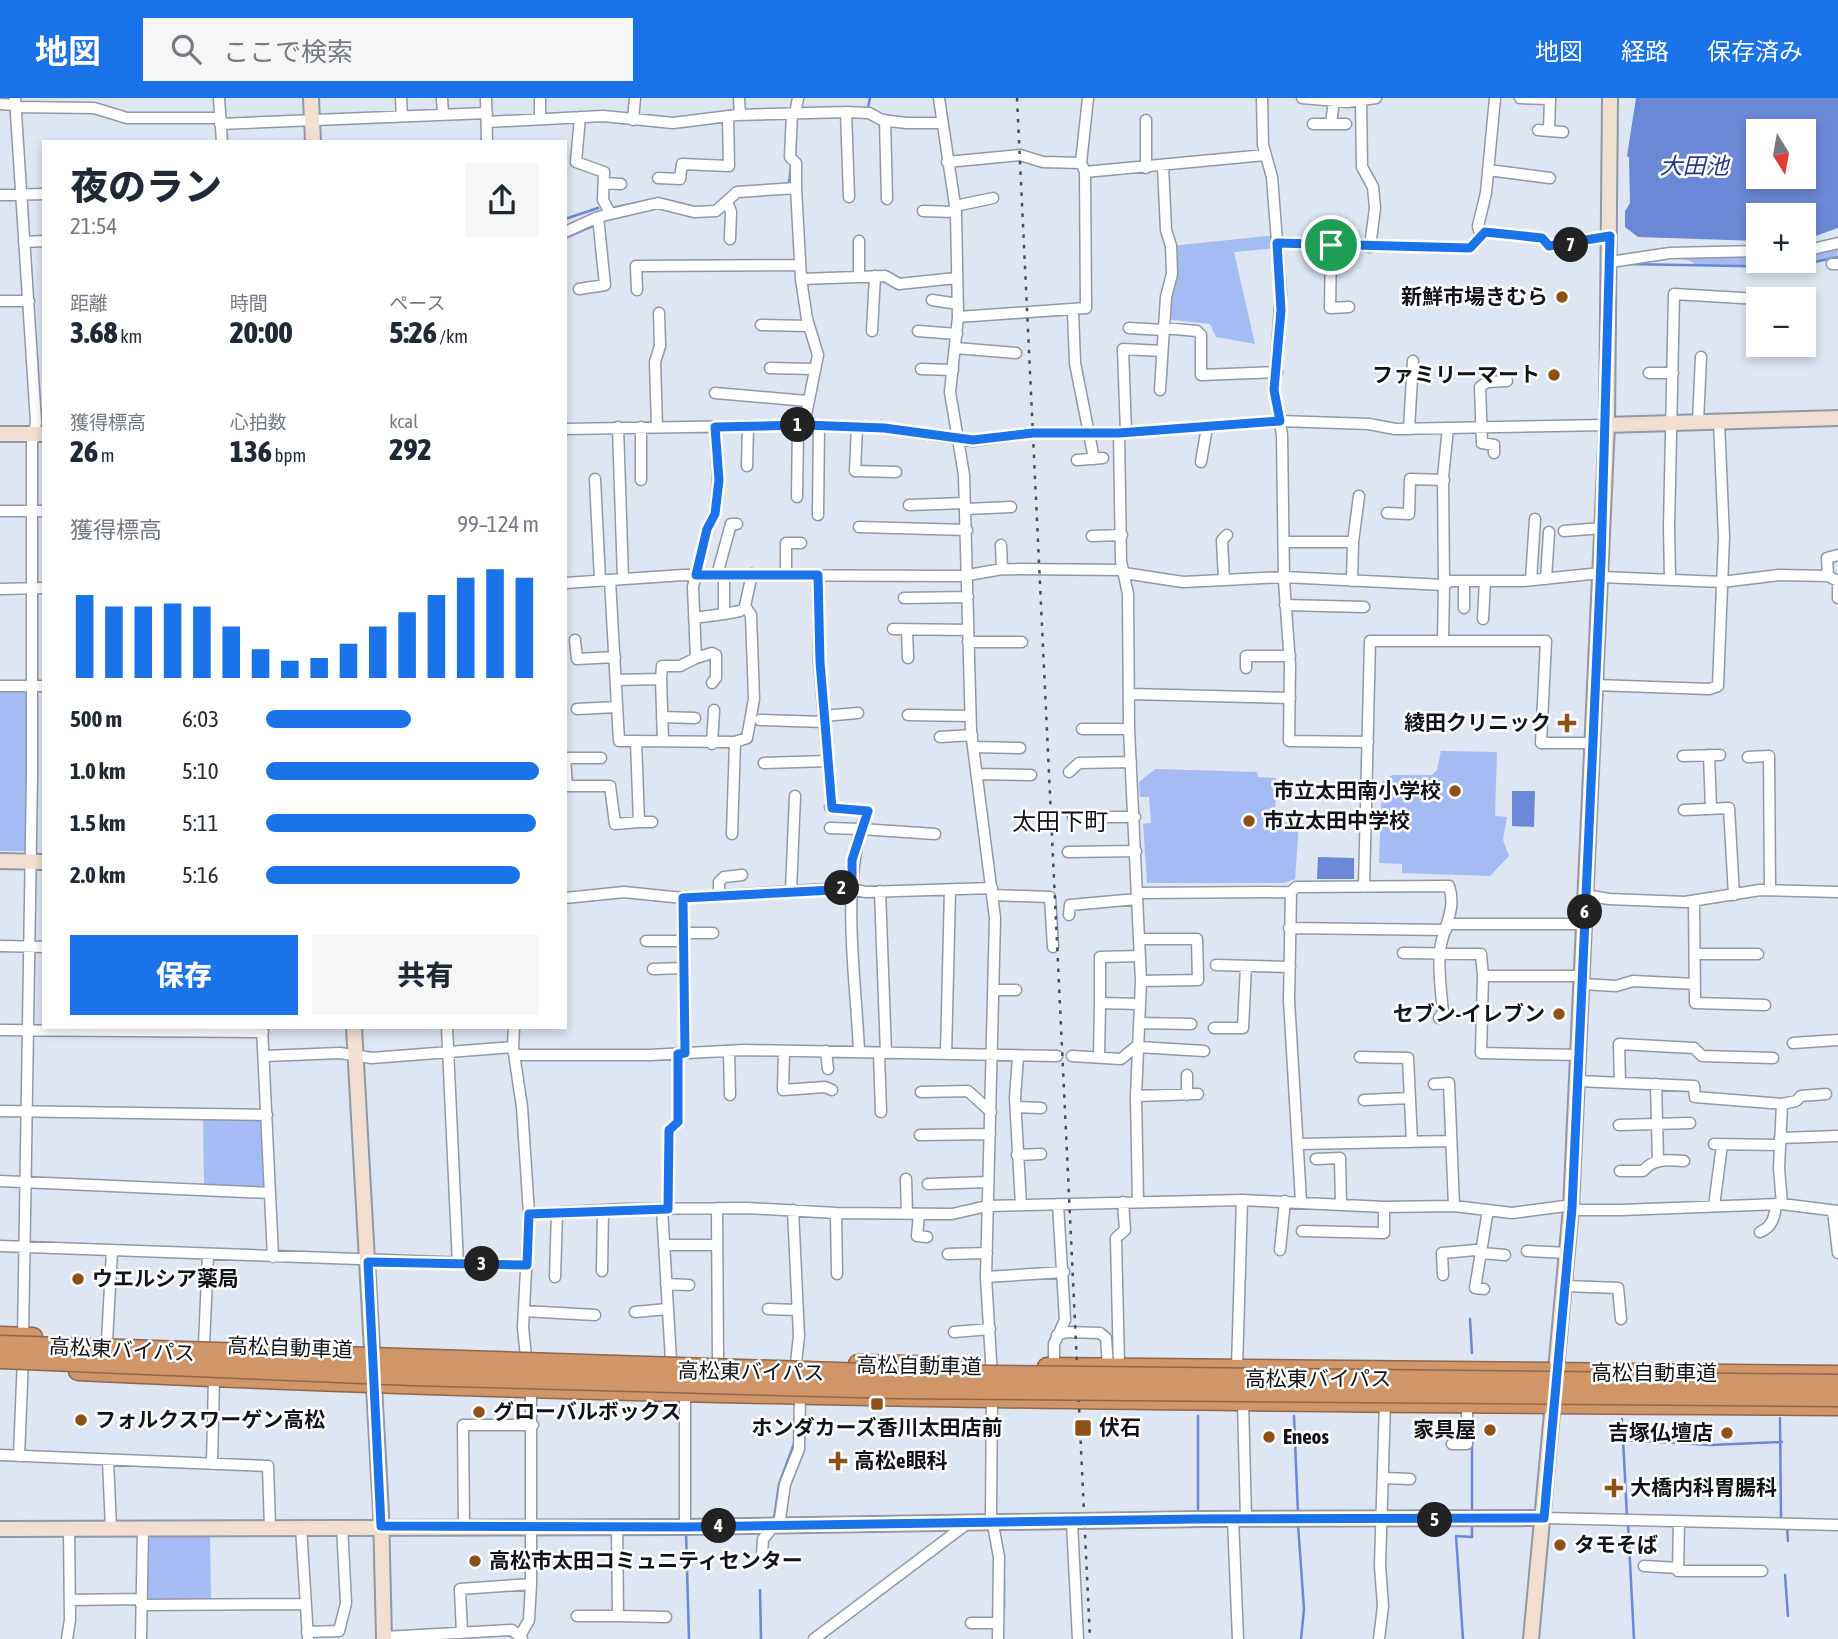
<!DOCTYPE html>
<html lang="ja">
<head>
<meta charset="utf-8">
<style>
	:root { --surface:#fff; --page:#f6f6f7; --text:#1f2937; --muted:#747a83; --accent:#1a73e8 }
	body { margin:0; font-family:"Asap Condensed","Noto Sans JP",sans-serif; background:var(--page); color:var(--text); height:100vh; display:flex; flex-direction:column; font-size:26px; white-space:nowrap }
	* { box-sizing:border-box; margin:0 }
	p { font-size:23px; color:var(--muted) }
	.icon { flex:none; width:38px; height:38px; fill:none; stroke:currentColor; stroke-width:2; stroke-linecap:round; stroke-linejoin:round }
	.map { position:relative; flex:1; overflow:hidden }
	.details { position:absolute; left:42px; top:42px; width:525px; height:889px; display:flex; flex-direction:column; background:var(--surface); border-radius:0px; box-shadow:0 4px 10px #0003 }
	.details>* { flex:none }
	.needle { width:46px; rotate:169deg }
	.tools { position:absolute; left:1746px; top:21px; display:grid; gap:14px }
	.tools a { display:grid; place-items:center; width:70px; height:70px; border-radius:0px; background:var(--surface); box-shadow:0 4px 10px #0003; font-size:35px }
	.pin { position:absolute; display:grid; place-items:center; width:60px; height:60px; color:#fff; margin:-30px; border:4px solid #fff; border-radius:50%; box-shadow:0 2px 7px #0007 }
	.km { position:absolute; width:35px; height:35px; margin:-18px; border-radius:50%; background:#222; color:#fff; font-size:19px; line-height:35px; text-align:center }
	.round { display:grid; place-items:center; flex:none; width:74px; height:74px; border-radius:0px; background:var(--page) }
	.overview { display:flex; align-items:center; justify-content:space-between; height:119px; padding:0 28px }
	h1 { font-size:38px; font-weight:800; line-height:52px }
	.stats { display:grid; grid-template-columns:repeat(3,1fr); gap:10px; height:119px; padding:7px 28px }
	.stats div { display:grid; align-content:center }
	.stats b { font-size:30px; font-weight:800 }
	.stats small { font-size:19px; font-weight:400 }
	.stats p { font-size:19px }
	.chart { height:196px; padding:14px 28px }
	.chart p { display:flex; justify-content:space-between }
	.chart svg { width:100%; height:126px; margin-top:7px; stroke:var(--accent); stroke-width:6 }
	.button { display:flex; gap:14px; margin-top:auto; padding:14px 28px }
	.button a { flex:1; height:80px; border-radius:0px; background:var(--accent); color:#fff; font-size:28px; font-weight:800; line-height:80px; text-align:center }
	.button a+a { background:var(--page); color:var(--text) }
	ul { padding:0 28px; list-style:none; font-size:23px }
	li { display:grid; grid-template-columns:112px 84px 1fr; align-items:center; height:52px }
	li i { height:18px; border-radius:9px; background:var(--accent) }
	header { display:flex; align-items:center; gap:42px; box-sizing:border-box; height:98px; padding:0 35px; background:var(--accent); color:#fff }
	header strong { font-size:33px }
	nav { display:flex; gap:38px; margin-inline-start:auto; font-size:24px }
	.search { width:490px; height:63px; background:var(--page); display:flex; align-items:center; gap:18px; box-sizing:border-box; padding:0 24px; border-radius:0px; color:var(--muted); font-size:26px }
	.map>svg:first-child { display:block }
	.green { fill:#a4bbf3 }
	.water { fill:#6a88d6; fill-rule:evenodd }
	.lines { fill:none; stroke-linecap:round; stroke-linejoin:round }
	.stream { stroke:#6a88d6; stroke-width:2.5 }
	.street-casing { stroke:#9298a5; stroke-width:13 }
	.secondary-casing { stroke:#9298a5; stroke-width:18 }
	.highway-casing { stroke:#8d684c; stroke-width:21 }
	.street { stroke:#fff; stroke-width:10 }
	.secondary { stroke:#f1dfd2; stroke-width:14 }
	.highway { stroke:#d09568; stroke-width:18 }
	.rail { stroke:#4a4d55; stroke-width:2.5; stroke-dasharray:3.5 7; stroke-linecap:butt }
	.highway-bridge-casing { stroke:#8d684c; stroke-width:21; stroke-linecap:butt }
	.highway-bridge { stroke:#d09568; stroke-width:18 }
	.route-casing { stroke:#fff; stroke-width:14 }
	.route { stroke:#1a73e8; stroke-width:9 }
	.poi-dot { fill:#905117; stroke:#fff; stroke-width:2.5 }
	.labels { text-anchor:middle; stroke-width:5; stroke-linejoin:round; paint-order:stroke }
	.poi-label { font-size:21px; font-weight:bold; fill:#111318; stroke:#fff; text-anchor:start }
	.street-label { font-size:21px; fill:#111318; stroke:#fff }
	.water-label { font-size:23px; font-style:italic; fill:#1f3893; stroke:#fff }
	.quarter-label { font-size:24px; fill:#111318; stroke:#fff }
</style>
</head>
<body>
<header>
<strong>地図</strong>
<div class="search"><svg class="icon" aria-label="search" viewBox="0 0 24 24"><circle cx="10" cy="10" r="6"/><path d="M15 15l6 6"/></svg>ここで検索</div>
<nav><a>地図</a><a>経路</a><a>保存済み</a></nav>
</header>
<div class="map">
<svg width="1838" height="1541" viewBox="0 0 1838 1541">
	<rect width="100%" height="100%" fill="#dee5f3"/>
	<path class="green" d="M1276 137 1277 150 1234 154 1255 246 1216 239 1210 226 1165 221 1171 148Z
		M1838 149 1837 158 1791 168 1695 167 1691 163 1668 158 1759 157V163H1804V156Z
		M0 594H25L28 600 25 753H0Z
		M1441 653 1497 654 1495 718 1507 719 1503 742 1509 758 1490 778 1402 775V766L1379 765 1382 684 1392 677H1432L1437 672Z
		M1155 671 1257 674 1258 679 1276 680 1275 724 1299 725 1295 781 1284 785H1147L1143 726 1151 725 1149 699H1140L1139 684Z
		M203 1020H264L266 1090 204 1087Z
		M151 1439H210L211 1503H151L148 1499V1443Z"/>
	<path class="water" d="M1636 0H1838V130L1804 142V117H1759V143L1638 139 1625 129V113L1630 105 1629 59 1627 58ZM1804 33V79H1759V33Z
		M1512 693H1535L1534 729 1512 728Z
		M1318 759 1354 760V781H1317Z"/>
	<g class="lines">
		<path class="stream" d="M868 9 870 0
			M783 87 789 85 791 70
			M666 102 683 106
			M616 109 642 104
			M565 121 598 110
			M565 140 595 127
			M1626 166 1791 169 1838 159
			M1470 1221 1472 1255
			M1198 1318V1416
			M1294 1318 1298 1416
			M1780 1320 1781 1422
			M1622 1321 1627 1419
			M1624 1342 1711 1347 1782 1344
			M1472 1416V1318
			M771 1421H774L779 1386 795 1343
			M1298 1426 1304 1511 1301 1541
			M1628 1426 1634 1541
			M1787 1430 1788 1443
			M686 1434 689 1541
			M1785 1477 1788 1518
			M760 1492 761 1541
			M1004 1510V1481
			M1463 1541 1456 1438 1472 1439V1424"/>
		<g class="street-casing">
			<path id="street" d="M15 0 36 324 32 346V678L23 1242
				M219 0 222 44
				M401 0 402 18
				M442 0 443 17
				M486 0 487 44
				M540 0V21
				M739 0 740 17
				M939 0 956 114 958 219 950 294 964 377 971 633 995 820 986 1179 992 1279
				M1262 0 1263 47 1272 79 1281 195 1274 292 1282 337 1284 483 1290 566 1289 643 1368 644
				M1302 0 1348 4 1376 0
				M1520 0 1550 1 1549 33 1563 34
				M1361 3 1362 69 1373 89 1375 110 1370 149
				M0 6 15 7
				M15 9 94 10 127 20H220
				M846 14 849 99
				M795 16 798 0
				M580 19 576 64 604 74 603 102 610 115
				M633 22 635 0
				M885 22 887 101
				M1146 22V70
				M488 24 603 18 673 25 737 17 846 14 869 15 882 22 906 25H941
				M220 26 487 15
				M1313 26H1331L1334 2
				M1331 26H1346
				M1538 32 1549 33
				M947 64 1020 57 1043 64 1081 65 1088 0
				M1083 69 1085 74 1265 57
				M1488 72 1550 80
				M658 80 680 81 682 66 729 68 728 18
				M604 85 621 86
				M796 90 801 181 885 178 899 186 956 180
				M0 97 44 96
				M727 103 731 114 730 141
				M955 108 993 100
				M923 113 956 114
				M598 119 658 105 694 114 716 113 737 94 796 90V65L790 59 792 16
				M565 134 598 119 605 187 579 191
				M1480 136 1478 128 1486 95 1495 0
				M24 144 44 143
				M1277 145 1470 150 1485 134 1542 140 1549 148H1558L1610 138
				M1331 147 1330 210 1349 209
				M1804 153 1838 145
				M1610 164 1670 155 1759 153
				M1832 166H1838
				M859 179V143
				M801 181 807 221 818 257 804 327
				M637 192 636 168 800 167
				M932 202 958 206
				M0 203H29
				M1073 213 1075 265 1094 361
				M958 219 1086 210 1085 74
				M761 227 809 228
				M1129 230 1163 232
				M1163 230 1197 233 1201 237V277L1277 274
				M872 233 875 178
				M918 233 957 236
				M956 250 1016 255
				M770 270 814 271
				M921 271 953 272
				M1649 275H1673
				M1160 292 1166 199 1172 176 1171 148 1166 132 1163 68
				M715 295 807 303
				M1698 324 1701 259
				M618 329 623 481
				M641 329V382
				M657 329 655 264 660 248 659 215
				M857 329 855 373 896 374
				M1448 330 1443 379 1444 487 1450 483H1523L1601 475
				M565 331 804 327 884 330 973 343 1033 335H1119L1280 323 1369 326 1395 331 1607 327
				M1409 331 1413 263
				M1126 334 1123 251 1162 253
				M1119 335 1121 463 1128 496 1129 631 1141 883 1136 998 1138 1103
				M1494 355V347L1482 345 1480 289 1487 284 1507 283
				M1077 362 1103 360
				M1201 364 1207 329
				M747 368 748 328
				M595 381 600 482
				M797 399 798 327
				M909 407 965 405
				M966 411 1011 409
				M0 413H44
				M1387 415 1409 416 1410 381 1444 382
				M818 417 819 328
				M859 429 967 432
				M1564 433 1603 430
				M1227 437 1222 442 1224 482 1284 479 1444 487 1443 543
				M1092 438 1122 437
				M1286 444H1353L1359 398
				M1838 457 1827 460 1828 478 1838 483
				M1002 471 1123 472
				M786 475V445H801
				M1124 475 1183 484 1224 482
				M717 477 731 426H737
				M818 477 819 564 832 710
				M1601 479 1722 484 1779 477 1828 478
				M1546 481 1549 434
				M1670 481 1669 429 1674 196 1759 201
				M610 482 619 643H636L639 724H652
				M1531 482 1535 421
				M1352 483 1353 444
				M565 485 684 477 963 478 1002 471 1001 447
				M1838 489V500
				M0 491 44 490
				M904 500 968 499
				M1285 507 1364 509
				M1464 510V483
				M724 516 740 513
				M694 520 724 516V476
				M1483 521 1485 483
				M893 531 968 532
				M907 532 908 560
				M575 542 577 561 615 559
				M968 544H1022
				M696 560 712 555 716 557V580L712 585
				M1246 570V558H1290
				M661 581 662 568H680L696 560 693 489 707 431 715 416 718 382 715 329
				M617 582 661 581 663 643
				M1595 587 1709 591 1718 588 1724 439 1719 324
				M0 588H44
				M1130 596 1290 600
				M577 611 617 609
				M908 617 970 618
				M823 618 858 615
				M662 619 695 620
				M760 622 824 624
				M1082 631H1129
				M940 639 972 637
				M636 643 735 644 732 736
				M735 644 747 640 754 601 751 517 745 508 752 476
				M712 646 714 612
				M973 649 1020 650
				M1709 657 1711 711
				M1683 658 1720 657
				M1748 659 1769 658 1770 792
				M565 660 567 688H610L615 726 639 724
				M565 660H601
				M764 665 828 663
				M1069 674 1079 665 1131 664
				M978 676 1031 677
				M830 709 868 713 861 731 830 730
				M1684 712 1729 710 1734 797
				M1073 719H1135
				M1068 754 1136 753
				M1364 789 1370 543H1546L1541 645H1593
				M791 792 795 698
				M880 793 886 955
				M1291 794 1296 789 1449 788C1457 812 1443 829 1440 852 1438 872 1441 894 1443 914L1439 920
				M1137 795 1291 794 1289 902 1301 1103
				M719 797V784L724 779 742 777
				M992 797 1050 799 1053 849
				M1585 797 1609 801 1685 804 1760 792 1838 794
				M565 800 624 794 683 800
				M1694 803 1695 905 1765 907
				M1069 817 1070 807 1137 801
				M1450 826H1584
				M1289 830 1446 832
				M683 835H713
				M1139 841H1197L1198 882 1141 883
				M646 843H683
				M0 848 44 849
				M1403 855 1481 856 1483 878H1582
				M1695 856H1758
				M1140 858 1100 859V905L1140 906
				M1216 867 1290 869
				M653 871 683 870
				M1483 878 1481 955 1579 957
				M1582 886 1616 888 1633 883 1695 886
				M995 892H1016
				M1140 925 1191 926
				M262 929 273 1159
				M447 929 458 1166
				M514 929 513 949 522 1009 529 1116 523 1229 526 1259
				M1214 930H1243L1246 868
				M0 932 263 934
				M1793 945 1838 942
				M1139 949 1204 953
				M729 953 730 997
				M784 953 783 992 825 989 832 992
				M826 953 828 971
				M859 954C856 881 842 801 861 731L935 736
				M685 955 683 800 845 790 866 794 992 790
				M879 955 881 1014
				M946 956 950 792
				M515 957H650L744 952 1057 958
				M265 958 340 955 372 960 513 949
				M1072 958 1121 961 1139 946
				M1018 959 1015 1000 1021 1107
				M1099 959 1100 905
				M1360 959 1408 960 1412 1044
				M1577 983 1694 988 1695 999 1782 1006 1779 1070 1782 1106
				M1620 985 1619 946 1694 950 1702 958 1773 960
				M1434 986 1449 985 1454 1108
				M1656 986 1658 1062
				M921 994 968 993 991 1014
				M1187 997V977
				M1136 998 1198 996
				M1364 1002 1410 1000
				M1782 1006 1796 1003 1801 998 1826 996
				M1016 1009 1041 1010
				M0 1013 267 1017
				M1619 1027 1690 1025
				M920 1037 990 1036
				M1780 1040 1838 1038
				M1299 1046 1451 1043
				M1714 1046 1780 1047
				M1017 1057 1041 1056
				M1316 1061 1340 1060 1341 1106
				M1620 1073H1643C1654 1060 1667 1062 1684 1063
				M906 1081 907 1116
				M0 1083 270 1095
				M928 1086 987 1084
				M1714 1108 1722 1047
				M717 1110 718 1263
				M662 1111 671 1262
				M668 1111 669 1032 678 1024V955
				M793 1112 799 1238 796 1265
				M1833 1113 1838 1155
				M836 1115 837 1176
				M529 1116 624 1111 747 1110 836 1115 952 1116 987 1108 1242 1102 1384 1109 1454 1108 1512 1115 1565 1108 1580 1112H1621L1782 1106 1838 1113
				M919 1116 917 1138 927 1139
				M1302 1133 1384 1135V1109
				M1760 1134C1772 1129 1775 1119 1776 1106
				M664 1147H716
				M0 1148 527 1167
				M1280 1152 1285 1103
				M1527 1153 1568 1155
				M948 1156 987 1155
				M602 1173 603 1112
				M1443 1177 1442 1155 1476 1152 1481 1155 1505 1157
				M555 1179 557 1115
				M986 1179 1064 1174
				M666 1186 689 1187
				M1566 1188 1618 1190 1621 1221
				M1484 1191 1475 1190 1488 1112
				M768 1211 798 1212
				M524 1213 595 1217
				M635 1214 667 1211
				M954 1234 990 1231
				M1057 1237 1066 1234 1100 1235 1106 1240 1108 1269
				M107 1243 112 1153
				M204 1247 208 1157
				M1054 1269V1246L1065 1222 1058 1106
				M1119 1269 1116 1140 1125 1132 1123 1104
				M1237 1270 1242 1102
				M992 1297 991 1416 999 1459 998 1541
				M1243 1304 1246 1421
				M1452 1346H1467V1305
				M0 1357 268 1368 270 1429
				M19 1358 23 1260
				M108 1362 111 1430
				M212 1366 214 1280
				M1384 1380 1410 1381
				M1544 1420 1838 1427
				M1233 1421 1238 1541
				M1679 1424 1678 1473H1762
				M1072 1425 1078 1541
				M464 1427 463 1327H533
				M301 1429 308 1540
				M685 1429V1296
				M762 1458 763 1441 780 1421 785 1386 799 1351 800 1299
				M1644 1468 1678 1470
				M70 1502 141 1501
				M141 1507 305 1506
				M577 1518H618L617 1428
				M618 1518 666 1519
				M971 1525H998
				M307 1534 339 1533 346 1505 342 1428
				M462 1535 460 1491 531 1486
				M520 1538 529 1522 531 1486V1290
				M384 1539 512 1532 522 1541
				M67 1541 70 1522 69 1431
				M141 1541 143 1430
				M814 1541 968 1425
				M1379 1541 1383 1508 1380 1468 1385 1304"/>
		</g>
		<g class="secondary-casing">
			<path id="secondary" d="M311 0 313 44
				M1607 327 1838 320
				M0 336H44
				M0 763 44 764
				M354 929 381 1414 384 1541
				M0 1431 685 1429 1202 1421 1544 1420
				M1531 1541 1571 1110 1607 327 1610 0"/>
		</g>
		<g class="highway-casing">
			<path id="highway" d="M0 1238 33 1239
				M858 1266 963 1268
				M1047 1269 1838 1277
				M78 1273C664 1301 1251 1304 1838 1308"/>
		</g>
		<use href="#street" class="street"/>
		<use href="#secondary" class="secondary"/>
		<use href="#highway" class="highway"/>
		<path class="rail" d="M1017 0 1090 1541"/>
		<g class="highway-bridge-casing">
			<path id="highway-bridge" d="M0 1247 898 1276 1838 1286
				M0 1261 413 1278 897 1291 1838 1299"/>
		</g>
		<use href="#highway-bridge" class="highway-bridge"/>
	</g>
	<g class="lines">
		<g class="route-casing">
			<path id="route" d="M1485 134 1542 140 1549 148 1610 138 1601 464 1572 1110 1544 1420 1196 1421 689 1429 381 1428 368 1164 527 1167 529 1116 668 1111 669 1032 678 1024V956L685 955 683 800 852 791V762L868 713 832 710 820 564 818 477H696L707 431 715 416 719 382 715 329 804 327 884 330 973 342 1033 335H1119L1280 323 1274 292 1281 212 1277 145 1470 150Z"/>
		</g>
		<use href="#route" class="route"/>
	</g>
	<g class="poi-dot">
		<circle cx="1562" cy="199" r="7"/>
		<circle cx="1554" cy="277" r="7"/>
		<path d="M1563.5 614.5h7v7h7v7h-7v7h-7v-7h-7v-7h7z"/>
		<circle cx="1455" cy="693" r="7"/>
		<circle cx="1249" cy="723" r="7"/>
		<circle cx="1559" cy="916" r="7"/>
		<circle cx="78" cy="1181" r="7"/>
		<rect x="870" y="1299" width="14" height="14" rx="3.5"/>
		<circle cx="479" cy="1314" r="7"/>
		<circle cx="81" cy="1322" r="7"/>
		<rect x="1074" y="1321" width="18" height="18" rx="3.5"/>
		<circle cx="1490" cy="1332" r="7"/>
		<circle cx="1727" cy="1335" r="7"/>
		<circle cx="1269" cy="1339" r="7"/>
		<path d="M834.5 1352.5h7v7h7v7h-7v7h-7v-7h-7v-7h7z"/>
		<path d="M1610.5 1379.5h7v7h7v7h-7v7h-7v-7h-7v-7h7z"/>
		<circle cx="1560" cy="1447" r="7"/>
		<circle cx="475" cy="1463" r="7"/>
	</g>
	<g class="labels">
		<g class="poi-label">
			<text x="1548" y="206" text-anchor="end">新鮮市場きむら</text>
			<text x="1540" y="284" text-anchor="end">ファミリーマート</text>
			<text x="1551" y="632" text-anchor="end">綾田クリニック</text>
			<text x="1441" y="700" text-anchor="end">市立太田南小学校</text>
			<text x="1263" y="730">市立太田中学校</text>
			<text x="1545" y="923" text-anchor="end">セブン-イレブン</text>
			<text x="92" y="1188">ウエルシア薬局</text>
			<text x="493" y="1321">グローバルボックス</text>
			<text x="95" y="1329">フォルクスワーゲン高松</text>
			<text x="877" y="1337" text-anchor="middle">ホンダカーズ香川太田店前</text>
			<text x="1099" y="1337">伏石</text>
			<text x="1476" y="1339" text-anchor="end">家具屋</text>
			<text x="1713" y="1342" text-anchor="end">吉塚仏壇店</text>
			<text x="1283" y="1346">Eneos</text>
			<text x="854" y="1370">高松e眼科</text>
			<text x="1630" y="1397">大橋内科胃腸科</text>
			<text x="1574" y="1454">タモそば</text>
			<text x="489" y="1470">高松市太田コミュニティセンター</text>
		</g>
		<g class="street-label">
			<text transform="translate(290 1250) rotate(2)" y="7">高松自動車道</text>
			<text transform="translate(122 1252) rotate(3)" y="7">高松東バイパス</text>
			<text transform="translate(919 1268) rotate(1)" y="7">高松自動車道</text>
			<text transform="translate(751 1274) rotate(1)" y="7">高松東バイパス</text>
			<text x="1654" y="1282">高松自動車道</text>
			<text x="1318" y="1288">高松東バイパス</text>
		</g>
		<g class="water-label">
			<text x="1694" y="76">大田池</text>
		</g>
		<g class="quarter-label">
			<text x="1060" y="732">太田下町</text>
		</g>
	</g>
</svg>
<div class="tools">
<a><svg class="needle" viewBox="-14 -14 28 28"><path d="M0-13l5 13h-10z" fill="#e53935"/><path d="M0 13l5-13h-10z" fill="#747a83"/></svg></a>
<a>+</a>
<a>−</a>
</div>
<div class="pin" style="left:1331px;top:147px;background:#1e9e55"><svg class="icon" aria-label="arrive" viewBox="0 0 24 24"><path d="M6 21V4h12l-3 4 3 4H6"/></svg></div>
<b class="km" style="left:798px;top:327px">1</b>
<b class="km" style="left:842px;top:790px">2</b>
<b class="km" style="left:482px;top:1166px">3</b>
<b class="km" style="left:719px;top:1428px">4</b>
<b class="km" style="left:1435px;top:1422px">5</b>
<b class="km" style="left:1585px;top:814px">6</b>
<b class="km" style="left:1571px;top:147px">7</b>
<section class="details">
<div class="overview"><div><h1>夜のラン</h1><p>21:54</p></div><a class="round"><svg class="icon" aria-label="share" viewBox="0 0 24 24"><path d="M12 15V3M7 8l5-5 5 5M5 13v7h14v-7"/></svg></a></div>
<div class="stats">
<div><p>距離</p><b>3.68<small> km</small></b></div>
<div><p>時間</p><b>20:00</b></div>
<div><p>ペース</p><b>5:26<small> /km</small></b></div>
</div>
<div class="stats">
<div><p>獲得標高</p><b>26<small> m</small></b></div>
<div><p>心拍数</p><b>136<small> bpm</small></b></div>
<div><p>kcal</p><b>292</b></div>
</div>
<div class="chart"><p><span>獲得標高</span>99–124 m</p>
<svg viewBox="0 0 160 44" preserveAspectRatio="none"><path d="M5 44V15M15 44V19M25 44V19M35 44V18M45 44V19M55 44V26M65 44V34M75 44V38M85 44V37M95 44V32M105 44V26M115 44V21M125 44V15M135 44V9M145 44V6M155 44V9"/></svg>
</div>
<ul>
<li><b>500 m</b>6:03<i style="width:53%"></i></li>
<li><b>1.0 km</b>5:10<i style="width:100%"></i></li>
<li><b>1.5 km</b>5:11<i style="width:99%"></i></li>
<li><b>2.0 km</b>5:16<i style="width:93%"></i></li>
</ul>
<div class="button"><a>保存</a><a>共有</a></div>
</section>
</div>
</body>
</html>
